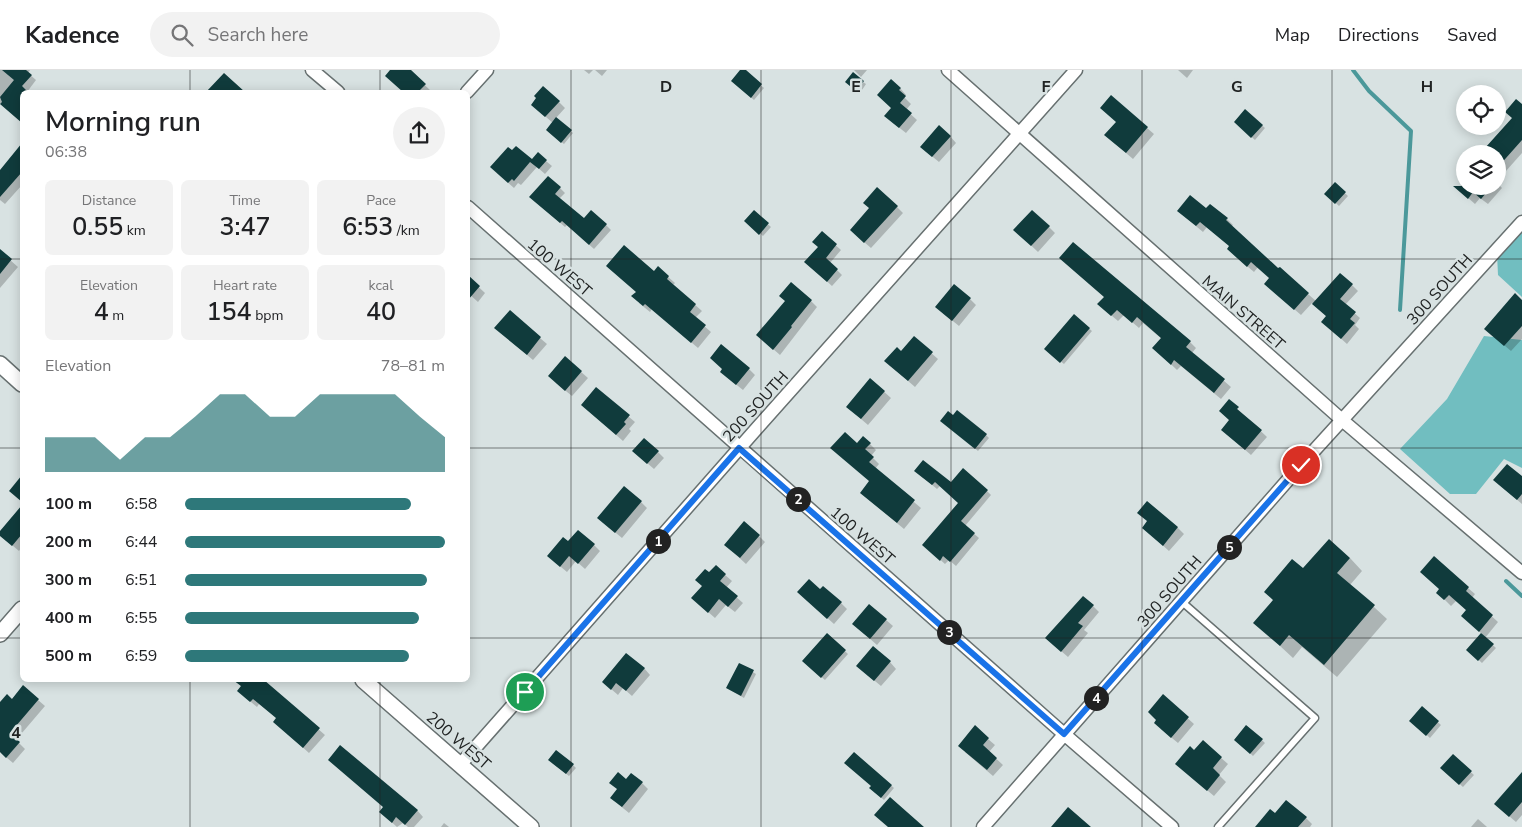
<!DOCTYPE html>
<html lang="en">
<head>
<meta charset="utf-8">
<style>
	:root { --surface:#fff; --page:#f2f2f2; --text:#202124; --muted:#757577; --line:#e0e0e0; --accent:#2e787a }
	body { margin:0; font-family:"Nunito Sans",sans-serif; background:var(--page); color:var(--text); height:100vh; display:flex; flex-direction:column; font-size:19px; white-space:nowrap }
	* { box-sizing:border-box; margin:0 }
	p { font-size:16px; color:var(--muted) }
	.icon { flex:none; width:28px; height:28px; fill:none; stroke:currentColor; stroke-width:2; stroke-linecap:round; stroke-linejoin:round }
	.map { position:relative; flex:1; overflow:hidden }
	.drawer { position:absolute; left:20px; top:20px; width:450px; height:592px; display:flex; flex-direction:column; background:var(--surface); border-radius:8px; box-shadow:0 2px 12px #0003 }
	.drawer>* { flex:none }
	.controls { position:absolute; left:1456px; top:15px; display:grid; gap:10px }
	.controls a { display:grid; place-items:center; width:50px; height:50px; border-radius:50%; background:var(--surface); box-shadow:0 2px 12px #0003; font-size:25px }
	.pin { position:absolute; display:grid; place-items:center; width:42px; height:42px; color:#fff; margin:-21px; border:2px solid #fff; border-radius:50%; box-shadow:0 1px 5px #0007 }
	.km { position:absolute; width:25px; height:25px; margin:-12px; border-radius:50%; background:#222; color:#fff; font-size:14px; line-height:25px; text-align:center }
	.round { display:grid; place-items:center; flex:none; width:52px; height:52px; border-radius:26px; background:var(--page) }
	.head { display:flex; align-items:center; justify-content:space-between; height:85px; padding:0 25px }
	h1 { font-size:28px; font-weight:600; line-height:38px }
	.metrics { display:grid; grid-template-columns:repeat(3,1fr); gap:8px; height:85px; padding:5px 25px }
	.metrics div { display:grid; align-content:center; border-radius:8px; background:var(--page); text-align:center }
	.metrics b { font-size:25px; font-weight:600 }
	.metrics small { font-size:14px; font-weight:400 }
	.metrics p { font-size:14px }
	.chart { height:140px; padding:10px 25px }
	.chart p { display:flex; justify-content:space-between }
	.chart svg { width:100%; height:90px; margin-top:5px; fill:var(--accent); opacity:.7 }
	ul { padding:0 25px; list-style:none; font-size:16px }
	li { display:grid; grid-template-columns:80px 60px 1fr; align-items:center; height:38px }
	li i { height:12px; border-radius:6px; background:var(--accent) }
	header { display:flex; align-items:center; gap:30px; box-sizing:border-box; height:70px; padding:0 25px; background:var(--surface); border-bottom:1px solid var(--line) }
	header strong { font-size:24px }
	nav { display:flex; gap:28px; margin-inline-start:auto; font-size:18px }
	.search { width:350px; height:45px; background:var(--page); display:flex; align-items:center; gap:12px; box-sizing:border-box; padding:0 18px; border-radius:28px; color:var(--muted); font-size:19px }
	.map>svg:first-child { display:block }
	.forest { fill:#71bec0 }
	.shadow { fill:#0003 }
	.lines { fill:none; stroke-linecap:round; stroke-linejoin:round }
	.stream { stroke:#4b989a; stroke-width:4 }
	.building { fill:#103b3c }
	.service-casing { stroke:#677070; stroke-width:9 }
	.minor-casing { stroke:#677070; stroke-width:15 }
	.tertiary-casing { stroke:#677070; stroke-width:18 }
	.service { stroke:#fff; stroke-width:6 }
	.minor { stroke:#fff; stroke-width:12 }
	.tertiary { stroke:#fff; stroke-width:15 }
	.route-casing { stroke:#fff; stroke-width:10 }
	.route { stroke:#1a73e8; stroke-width:6 }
	.grid { fill:none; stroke:#202323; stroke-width:1; stroke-opacity:0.55 }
	.labels { text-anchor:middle; stroke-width:5; stroke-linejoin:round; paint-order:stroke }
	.street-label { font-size:16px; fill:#202323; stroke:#d8e2e2 }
	.grid-label { font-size:16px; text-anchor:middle; font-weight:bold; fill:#202323; stroke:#d8e2e2; stroke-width:5; stroke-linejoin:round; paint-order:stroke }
</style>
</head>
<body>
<header>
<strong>Kadence</strong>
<div class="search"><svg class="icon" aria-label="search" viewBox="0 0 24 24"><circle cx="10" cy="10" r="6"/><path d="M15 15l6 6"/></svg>Search here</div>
<nav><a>Map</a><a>Directions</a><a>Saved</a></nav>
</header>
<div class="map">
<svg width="1522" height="757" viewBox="0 0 1522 757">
	<rect width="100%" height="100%" fill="#d8e2e2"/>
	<path class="forest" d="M1522 157V227L1498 205 1497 184Z
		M1484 266 1522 270V398L1504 389 1476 424H1450L1400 379 1447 329Z"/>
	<path class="shadow" d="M0 0H30L28 3 36 10 27 22H22V52L0 33Z
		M392 0H409L431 21 430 22H404L393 12Z
		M584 0H593L589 4Z
		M595 0H607L602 6Z
		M742 0 764 18 754 30 735 14Z
		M854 0H867L861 7Z
		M1178 0H1193L1187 8Z
		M224 5 243 22H212L210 21Z
		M863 12 866 14 860 23 850 15Z
		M900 18 906 25 904 27 911 34 906 40 917 50 906 63 892 52 893 38 885 31Z
		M1111 27 1154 64 1133 89 1112 71 1117 53Z
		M559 32 565 38 556 48 573 63 564 74 550 63 553 53 539 41Z
		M1522 35V83L1498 110V84H1488Z
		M1245 41 1265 58 1255 70 1235 52Z
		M950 66 956 73 939 92 928 83Z
		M21 76 22 115 5 134 0 130V102Z
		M532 91H546L552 96 545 104 537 97 521 115 518 113 514 118 497 103Z
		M1465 111V116H1498V114L1502 118 1488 134 1480 128 1475 134 1458 119Z
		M1335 114 1348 126 1339 136 1326 124Z
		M560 118 565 123 559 129 584 150 606 155 611 160 594 179 567 155 565 157 536 132Z
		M897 137 903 143 871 178 857 166Z
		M1206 140 1227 149 1233 155 1231 157 1316 231 1340 205 1352 215 1358 221 1345 235 1360 248 1355 255 1359 259 1347 274 1328 257 1327 247 1312 233 1301 245 1272 220 1271 209 1258 197 1254 202 1234 185 1230 176 1207 157 1203 162 1185 147Z
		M754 142 771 157 763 166 746 151Z
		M1049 157 1055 163 1038 182 1021 166Z
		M822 163 841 180 830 193 842 205 832 216 811 197 820 177Z
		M0 181 18 197 0 218Z
		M658 198 675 213 673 215 702 241 695 248 711 262 698 278 652 239 650 242 639 233Z
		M468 207 485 223 478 232 468 223Z
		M1105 227 1190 272 1196 278 1192 283 1231 317 1221 329 1181 296 1177 300 1160 284 1162 269 1143 253 1139 258 1124 245 1118 251 1105 240Z
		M970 229 976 235 959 256 943 243Z
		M786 231H811L817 237 780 285 764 271Z
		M1522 231V269L1511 281 1492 265Z
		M1074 246 1092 261 1064 294 1049 282Z
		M502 264 540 268 547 274 533 290Z
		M914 268 938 289 915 317 892 297 902 282Z
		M565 288 588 308 572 326 556 313Z
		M749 299 755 305 743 320 728 308Z
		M871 310 891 328 868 355 854 343Z
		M596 319 635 352 629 359 631 361 623 371 582 335Z
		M1229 331 1267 367 1251 385 1228 365 1231 351Z
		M945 353 986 365 989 368 978 381Z
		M870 374 876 380 871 386 879 394 875 399 921 438 904 459 868 429 870 412 857 375Z
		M658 382 664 388 654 399 640 387Z
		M920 405 951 414 987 421 991 425 965 456 979 468 956 496 949 490 945 494 928 479 959 433 940 416 937 419Z
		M1522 408V434L1501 416Z
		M641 432 647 438 622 468 605 454Z
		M18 442 22 446V477L19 481 0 465Z
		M1177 457 1184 464 1169 481 1150 464Z
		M759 466 765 472 746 494 732 481Z
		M568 473 594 475 600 481 585 499 576 491 567 502 555 492Z
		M1350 488 1362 501 1350 515 1387 549 1337 607 1302 577 1293 588 1255 553 1303 500Z
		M1434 488 1468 518 1475 524 1472 528 1498 552 1485 568 1496 578 1482 593 1468 580 1482 564 1469 552 1467 541 1456 531 1451 536 1444 529Z
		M716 497 732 511 726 518 743 533 735 542 726 535 715 548 699 534 709 504Z
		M821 521 841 533 847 539 834 554 805 528Z
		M869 535 893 556 877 575 860 560Z
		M1093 536 1099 542 1084 560 1088 563 1068 587 1053 574Z
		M827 564 848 584 825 610 803 591Z
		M890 592 896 599 881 616 864 602Z
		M740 594 756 604 744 628 727 618Z
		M644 598 650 605 632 626 623 618 618 625 603 612Z
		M235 610H262L325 665 309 683 281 658 277 648 259 634 257 637 245 627 242 617Z
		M23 617 45 636 16 670 25 679 13 693 0 682V642Z
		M1163 626 1194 654 1178 673 1161 659Z
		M1422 638 1441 655 1430 668 1411 651Z
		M1247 656 1265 673 1253 686 1235 669Z
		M988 669 995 675 989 682 1003 695 993 706 965 682Z
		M1203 672 1228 694 1219 705 1226 712 1214 726 1183 700Z
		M854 683 894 718 884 730 870 718 872 716Z
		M1453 686 1474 705 1463 717 1442 698Z
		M552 693 573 695 576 698 569 706Z
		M1522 704V745L1516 752 1502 740Z
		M626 710 642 713 648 719 629 743 618 734Z
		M417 740 423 747 414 757H408L403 753 397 757 387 748Z
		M1275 745 1306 748 1312 754 1310 757H1262Z
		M1478 749 1487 757H1471Z
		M444 753 449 757H441Z"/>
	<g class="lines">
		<path class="stream" d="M1353 0 1369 21 1411 61 1400 240
			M1506 511 1522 526"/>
	</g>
	<path class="building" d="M2 0H26L32 5 22 16 27 21 22 22V53L0 34 2 32 0 27 14 10Z
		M390 0H411L426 14 418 22H403L385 6Z
		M740 0H746L762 14 751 28 731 11Z
		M853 2 864 11 856 21 845 12Z
		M224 3 245 22H206Z
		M891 9 901 18 899 20 906 26 900 33 912 43 899 58 884 46 891 38 877 25Z
		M543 16 560 31 545 47 531 35 536 28 534 26Z
		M1111 25 1148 57 1126 83 1104 65 1116 52 1100 38Z
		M1516 29 1522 34V70L1498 97V84H1491L1485 78 1512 48 1505 42Z
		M1245 39 1263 55 1251 68 1234 52Z
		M556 47 572 60 561 73 546 60Z
		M939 55 951 66 932 87 920 77Z
		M22 73V102L0 127V100Z
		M516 76 532 89 538 82 547 90 539 99 530 92 514 111 512 109 508 113 490 97 508 77 512 80Z
		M548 106 561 117 555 124 584 148 591 140 607 154 589 175 562 151 560 153 529 127Z
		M1335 112 1346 122 1335 134 1324 124Z
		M1453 116H1492L1481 129 1473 122 1468 129Z
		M877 117 898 136 864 173 850 160 869 138 863 133Z
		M1190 125 1206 138 1210 134 1228 148 1226 150 1278 198 1280 197 1309 223 1294 240 1264 214 1269 208 1251 192 1247 197 1227 179 1229 176 1200 152 1196 156 1177 141Z
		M754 140 769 153 759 165 744 151Z
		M1032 140 1050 156 1031 176 1013 160Z
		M822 161 837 174 826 188 838 199 827 212 804 192 818 177 812 172Z
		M1073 172 1191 271 1186 277 1225 309 1214 323 1174 290 1171 295 1152 278 1161 268 1137 247 1132 253 1117 240 1111 246 1097 234 1104 227 1059 188Z
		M624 175 654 201 658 196 669 206 667 209 696 234 690 242 706 255 691 273 645 234 643 236 631 226 636 222 606 196Z
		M0 179 12 189 0 204Z
		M1340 203 1353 214 1340 229 1356 242 1350 249 1355 253 1341 269 1321 252 1326 246 1312 234Z
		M468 205 480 216 468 230Z
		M791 212 812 230 791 256 792 257 773 280 756 265 785 231 779 226Z
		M954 214 971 228 952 251 935 237Z
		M1515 223 1522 230V256L1504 276 1484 259Z
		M510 240 541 267 527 285 494 258Z
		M1074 244 1090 258 1060 293 1044 279Z
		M914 266 933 282 908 311 884 291 897 277 901 281Z
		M721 274 750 298 736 315 720 302 722 299 710 288Z
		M565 286 582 301 565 321 548 306Z
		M870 308 885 321 861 349 846 337Z
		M596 317 630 345 624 352 626 354 616 365 581 335Z
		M1229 329 1239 337 1237 339 1262 360 1245 380 1221 360 1229 350 1219 341Z
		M957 340 987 364 975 379 940 351 948 341 953 345Z
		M845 362 857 373 863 366 871 373 865 379 874 387 869 392 915 430 897 453 860 423 869 411 830 378Z
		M644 368 659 381 647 394 632 381Z
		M923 390 951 412 963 398 988 420 961 451 975 463 950 492 943 486 940 491 922 475 958 433 935 412 932 415 914 401Z
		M1507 394 1522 406V424L1517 430 1493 410Z
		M22 405V432L9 421Z
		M624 416 642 431 615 463 597 448Z
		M1147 431 1178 457 1163 476 1142 458 1147 451 1137 443Z
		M22 435V464L12 476 0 466V461Z
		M744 451 760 465 740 488 724 475Z
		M578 460 595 474 578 494 569 486 560 497 547 486 563 467 568 471Z
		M1329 469 1350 488 1337 503 1375 535 1324 595 1289 565 1280 576 1253 553 1273 530 1264 522 1292 489 1303 498Z
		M1434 486 1469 517 1466 521 1493 545 1479 562 1461 546 1466 540 1449 525 1444 530 1436 523 1439 519 1420 502Z
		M716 495 726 504 720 511 738 526 728 537 719 529 708 543 691 528 702 516 695 510 705 499 709 502Z
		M809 509 820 519 823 516 842 532 827 549 797 522Z
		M1083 526 1094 535 1078 553 1083 556 1061 582 1045 568Z
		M869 534 887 549 870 569 852 554Z
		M827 563 846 580 821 608 802 591Z
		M1481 563 1494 574 1478 591 1466 580Z
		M873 576 891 591 874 611 856 596Z
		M626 583 645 598 626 621 616 613 611 620 602 612Z
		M739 593 754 600 741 626 726 618Z
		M233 610H264L320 658 303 678 273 652 276 648 253 629 250 632 237 621 241 616Z
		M23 615 39 629 10 663 20 672 6 688 0 682V632L7 624 12 629Z
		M1163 624 1189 647 1171 668 1154 653 1156 650 1148 642Z
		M1422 636 1439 651 1426 666 1409 651Z
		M975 655 989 668 983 675 997 688 987 700 958 676Z
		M1246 655 1263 669 1250 684 1234 670Z
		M1203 670 1222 687 1213 698 1220 705 1207 721 1175 694 1190 676 1194 680Z
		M340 675 418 740 405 755 396 747 392 753 379 742 383 737 328 690Z
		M556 680 574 694 566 704 548 690Z
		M854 682 892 715 881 728 869 718 871 716 844 693Z
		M1453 684 1472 701 1459 715 1440 698Z
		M618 702 626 709 631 703 643 712 622 737 610 728 617 719 609 713Z
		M1522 702V732L1509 747 1494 734Z
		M890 727 924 757H888L874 745Z
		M1286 730 1307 747 1298 757H1255L1270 739 1275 743Z
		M1068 737 1091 757H1051Z"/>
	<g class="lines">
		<g class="service-casing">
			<path id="service" d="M1181 531 1315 648 1218 757"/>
		</g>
		<g class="minor-casing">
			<path id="minor" d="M312 0 338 22
				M948 0 1342 350 1522 503
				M467 22 487 0
				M468 137 1064 664 1172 757
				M460 695 758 357 1076 0
				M983 757 1301 395 1522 152"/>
		</g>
		<g class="tertiary-casing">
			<path id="tertiary" d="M0 294 22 314
				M0 564 22 539
				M363 610 531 757"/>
		</g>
		<use href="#service" class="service"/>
		<use href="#minor" class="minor"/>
		<use href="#tertiary" class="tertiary"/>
	</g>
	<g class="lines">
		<g class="route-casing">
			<path id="route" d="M525 622 739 378 1064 664 1301 395"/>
		</g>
		<use href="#route" class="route"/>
	</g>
	<path class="grid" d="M190 0V22M380 0V22M571 0V757M761 0V757M951 0V757M1142 0V757M1332 0V757M0 189H22M468 189H1522M0 378H22M468 378H1522M0 568H22M468 568H1522M190 610V757M380 610V757"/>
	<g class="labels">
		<g class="street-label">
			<text transform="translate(560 197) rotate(41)" y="6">100 WEST</text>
			<text transform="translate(1439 219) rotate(-48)" y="6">300 SOUTH</text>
			<text transform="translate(1244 242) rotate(41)" y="6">MAIN STREET</text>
			<text transform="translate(755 336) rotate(-48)" y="6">200 SOUTH</text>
			<text transform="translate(863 465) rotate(41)" y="6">100 WEST</text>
			<text transform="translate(1169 521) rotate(-49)" y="6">300 SOUTH</text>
			<text transform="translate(459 670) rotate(41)" y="6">200 WEST</text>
		</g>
	</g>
	<g class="grid-label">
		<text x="666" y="22">D</text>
		<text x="856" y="22">E</text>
		<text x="1046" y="22">F</text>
		<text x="1237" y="22">G</text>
		<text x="1427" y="22">H</text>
		<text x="16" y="668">4</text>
	</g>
</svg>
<div class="controls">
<a><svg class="icon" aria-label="locate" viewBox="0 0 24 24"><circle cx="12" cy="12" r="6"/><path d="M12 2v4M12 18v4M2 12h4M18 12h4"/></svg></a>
<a><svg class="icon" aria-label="layers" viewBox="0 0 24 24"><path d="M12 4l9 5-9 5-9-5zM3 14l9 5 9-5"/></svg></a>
</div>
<div class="pin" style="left:525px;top:622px;background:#1e9e55"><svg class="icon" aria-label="arrive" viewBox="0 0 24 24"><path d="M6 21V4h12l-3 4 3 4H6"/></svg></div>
<div class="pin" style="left:1301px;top:395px;background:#d93025"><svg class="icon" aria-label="check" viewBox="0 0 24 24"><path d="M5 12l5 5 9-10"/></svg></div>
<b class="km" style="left:658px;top:471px">1</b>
<b class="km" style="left:798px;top:429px">2</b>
<b class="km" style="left:949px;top:562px">3</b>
<b class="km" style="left:1096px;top:628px">4</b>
<b class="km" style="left:1229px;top:477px">5</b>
<section class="drawer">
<div class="head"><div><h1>Morning run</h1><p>06:38</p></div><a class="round"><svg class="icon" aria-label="share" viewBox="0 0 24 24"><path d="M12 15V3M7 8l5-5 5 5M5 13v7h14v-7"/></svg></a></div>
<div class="metrics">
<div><p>Distance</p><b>0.55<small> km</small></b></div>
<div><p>Time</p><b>3:47</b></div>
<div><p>Pace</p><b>6:53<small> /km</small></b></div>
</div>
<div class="metrics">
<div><p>Elevation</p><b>4<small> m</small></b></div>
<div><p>Heart rate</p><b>154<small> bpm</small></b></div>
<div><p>kcal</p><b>40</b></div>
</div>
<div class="chart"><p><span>Elevation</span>78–81 m</p>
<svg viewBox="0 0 160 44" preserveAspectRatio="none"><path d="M0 44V27L10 27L20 27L30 38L40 27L50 27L60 17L70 6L80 6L90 17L100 17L110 6L120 6L130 6L140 6L150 17L160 27V44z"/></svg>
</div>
<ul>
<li><b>100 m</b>6:58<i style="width:87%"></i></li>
<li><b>200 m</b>6:44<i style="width:100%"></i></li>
<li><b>300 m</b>6:51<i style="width:93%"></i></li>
<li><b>400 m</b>6:55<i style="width:90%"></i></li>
<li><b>500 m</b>6:59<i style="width:86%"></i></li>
</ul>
</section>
</div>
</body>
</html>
